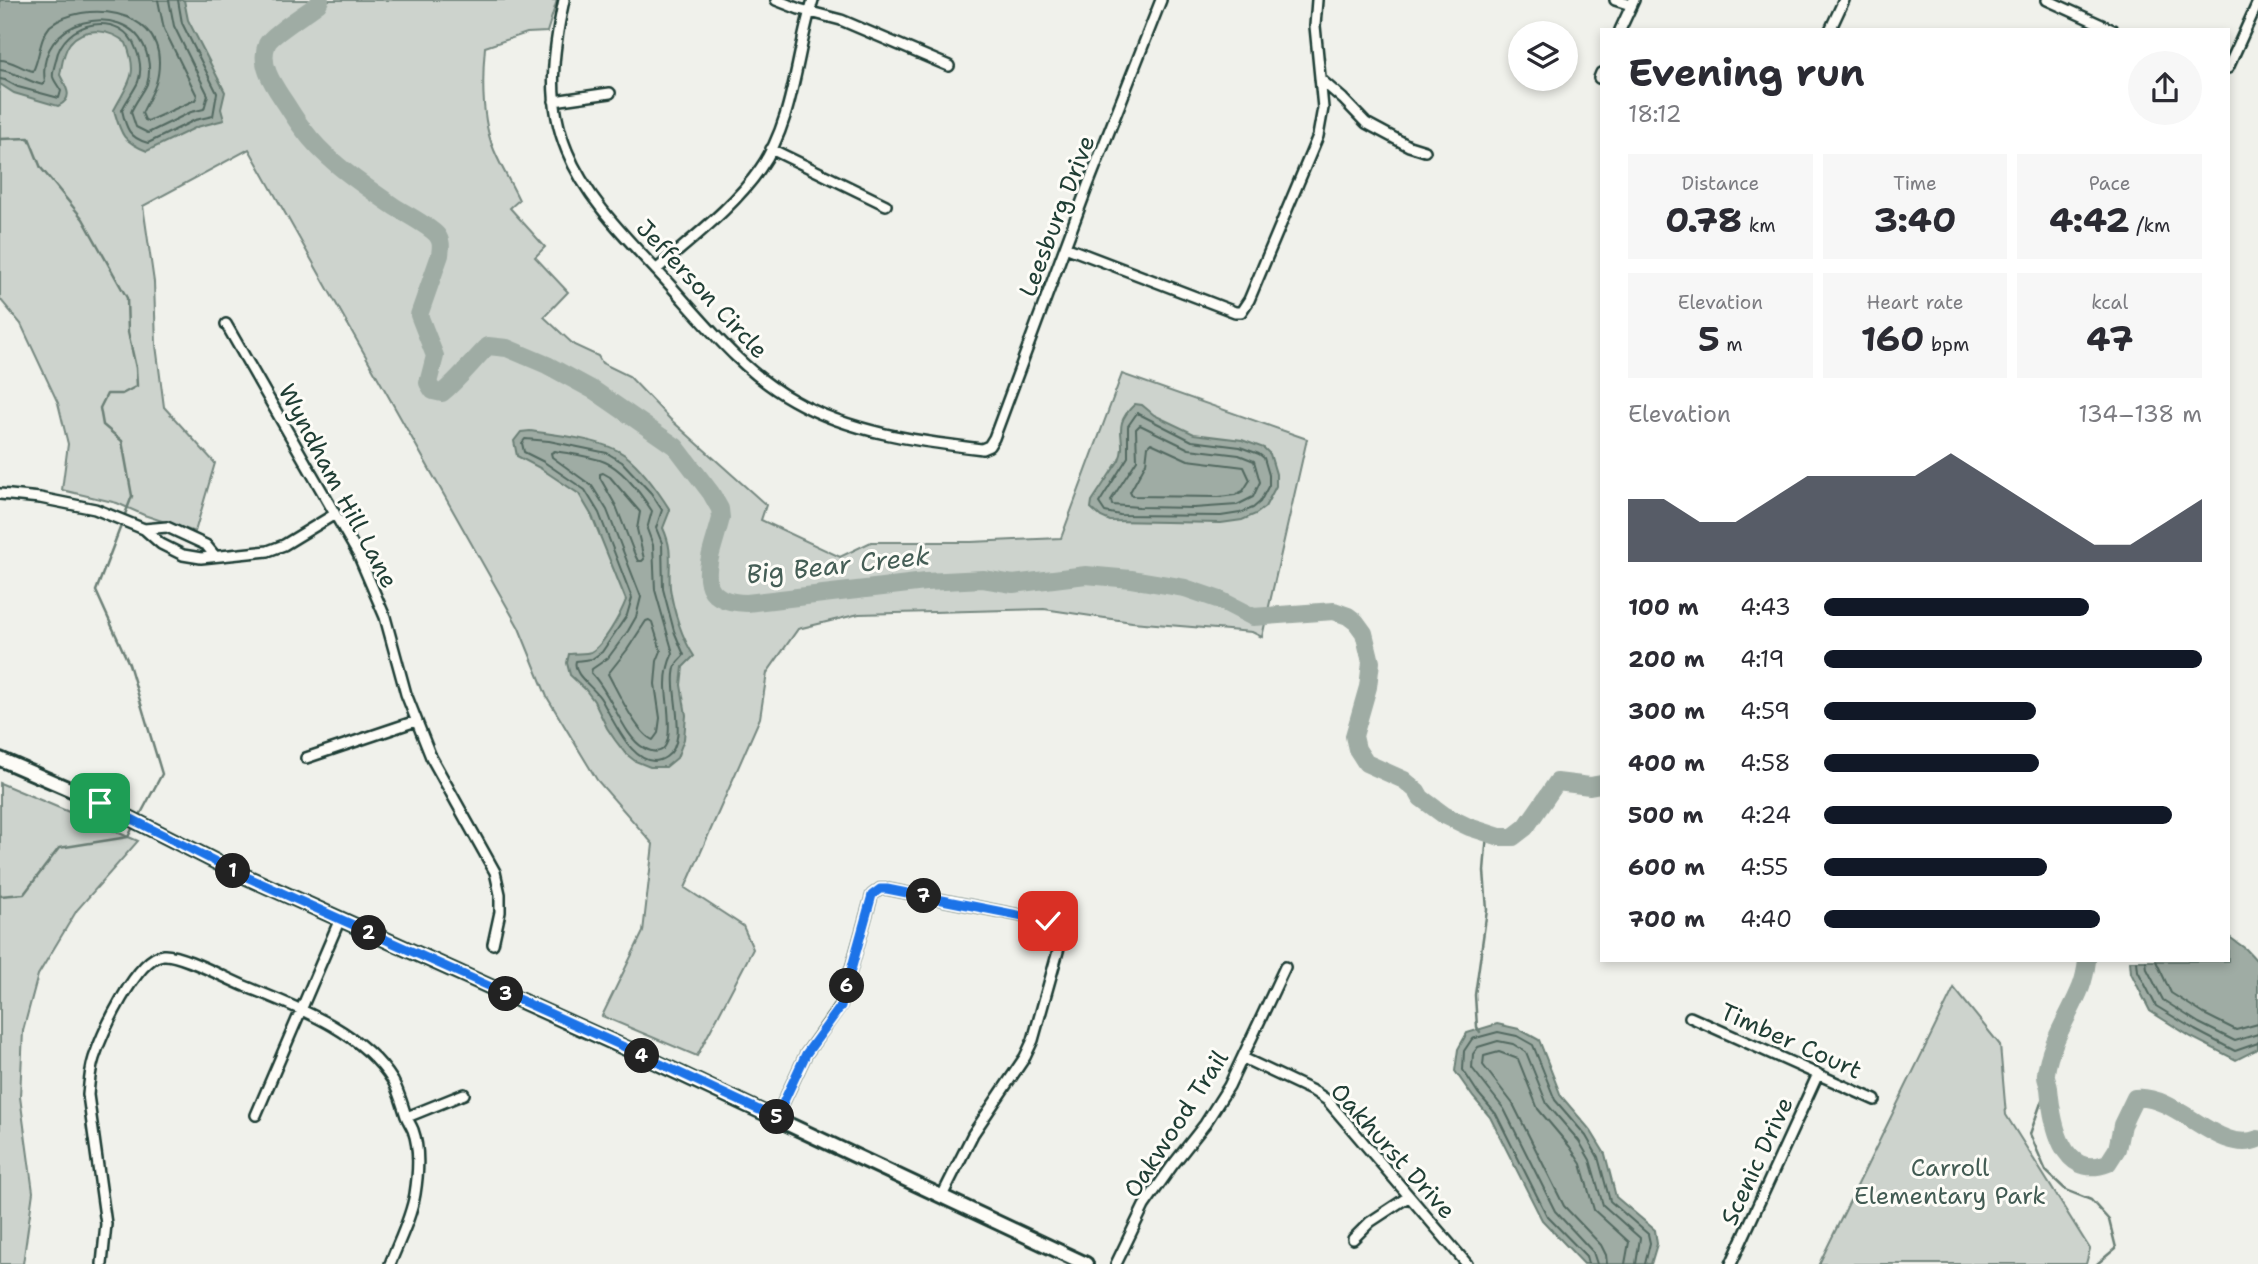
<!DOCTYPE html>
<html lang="en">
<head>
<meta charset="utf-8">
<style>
	:root { --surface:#fff; --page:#f7f7f7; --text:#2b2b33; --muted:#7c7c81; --accent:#111827 }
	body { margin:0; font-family:"Shantell Sans",sans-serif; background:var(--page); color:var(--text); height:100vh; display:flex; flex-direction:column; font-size:26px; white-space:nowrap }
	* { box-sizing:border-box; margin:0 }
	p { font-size:23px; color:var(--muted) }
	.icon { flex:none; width:38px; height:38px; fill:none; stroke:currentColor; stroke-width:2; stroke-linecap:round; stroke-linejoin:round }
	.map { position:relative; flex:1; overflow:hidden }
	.sheet { position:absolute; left:1600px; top:28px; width:630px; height:934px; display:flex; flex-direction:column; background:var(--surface); border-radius:0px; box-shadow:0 4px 10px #0003 }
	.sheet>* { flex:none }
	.fabs { position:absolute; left:1508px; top:21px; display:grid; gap:14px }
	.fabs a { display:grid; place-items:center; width:70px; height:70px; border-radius:50%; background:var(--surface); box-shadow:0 4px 10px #0003; font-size:35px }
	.pin { position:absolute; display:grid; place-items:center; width:60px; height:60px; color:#fff; margin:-30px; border-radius:14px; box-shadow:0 4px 10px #0006 }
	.km { position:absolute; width:35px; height:35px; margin:-18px; border-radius:50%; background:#222; color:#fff; font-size:19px; line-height:35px; text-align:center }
	.round { display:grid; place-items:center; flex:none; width:74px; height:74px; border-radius:37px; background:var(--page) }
	.headline { display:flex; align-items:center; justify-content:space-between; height:119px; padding:0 28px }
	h1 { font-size:38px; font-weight:700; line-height:52px }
	.stats { display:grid; grid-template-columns:repeat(3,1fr); gap:10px; height:119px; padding:7px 28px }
	.stats div { display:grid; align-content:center; border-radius:0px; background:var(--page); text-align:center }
	.stats b { font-size:35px; font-weight:700 }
	.stats small { font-size:19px; font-weight:400 }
	.stats p { font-size:19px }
	.chart { height:196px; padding:14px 28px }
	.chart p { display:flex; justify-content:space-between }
	.chart svg { width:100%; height:126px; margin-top:7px; fill:var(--accent); opacity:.7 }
	ul { padding:0 28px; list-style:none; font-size:23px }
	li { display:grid; grid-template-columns:112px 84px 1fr; align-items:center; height:52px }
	li i { height:18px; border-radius:9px; background:var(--accent) }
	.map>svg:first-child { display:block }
	.green { fill:#cdd3cd; stroke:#768880; stroke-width:2 }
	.water { fill:#9faca4; stroke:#6c8077; stroke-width:2 }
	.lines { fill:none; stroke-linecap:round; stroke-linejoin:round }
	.shore { stroke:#526961; stroke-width:2 }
	.stream { stroke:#6c8077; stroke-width:2.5 }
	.river { stroke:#9faca4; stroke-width:18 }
	.street-casing { stroke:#1f3d34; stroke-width:14 }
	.secondary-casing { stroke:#1f3d34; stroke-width:18 }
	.street { stroke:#fdfcf7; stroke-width:9 }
	.secondary { stroke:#fdfcf7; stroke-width:12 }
	.route-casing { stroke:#fff; stroke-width:14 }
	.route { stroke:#1a73e8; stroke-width:9 }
	.labels { text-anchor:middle; stroke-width:6; stroke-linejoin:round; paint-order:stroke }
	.street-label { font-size:24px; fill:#1f3d34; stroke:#fdfcf7 }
	.park-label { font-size:24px; fill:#425b53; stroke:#fdfcf7 }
	.water-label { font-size:26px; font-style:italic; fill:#455e56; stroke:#fdfcf7 }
</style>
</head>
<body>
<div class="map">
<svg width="2258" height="1264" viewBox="0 0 2258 1264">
	<rect width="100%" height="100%" fill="#f0f1eb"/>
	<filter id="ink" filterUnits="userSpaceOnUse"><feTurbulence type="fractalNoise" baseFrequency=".0143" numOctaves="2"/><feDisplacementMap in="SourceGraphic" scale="14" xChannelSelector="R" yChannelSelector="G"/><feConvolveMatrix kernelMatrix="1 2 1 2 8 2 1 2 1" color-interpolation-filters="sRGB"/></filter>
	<g filter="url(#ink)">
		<path class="green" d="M0 0H557L547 32 527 33 485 47C482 80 481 119 494 150 501 167 511 183 519 200L510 208 545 247 535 257 568 292 544 317 574 345 598 356 602 363 629 376 670 419 766 505 761 520 840 557 871 542H971L1061 538 1122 374 1307 439 1262 637 1252 632 1132 622 1044 609 859 614 798 629 767 673 760 718 685 888 743 926 753 949 697 1056 602 1016 643 932 653 844 597 780 547 697 519 628 249 149 143 206 154 282 156 345 164 407 215 463 195 532 144 515 117 503 62 490 68 444 58 403 21 324 0 299Z
			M0 783 138 841 77 910 38 975 23 1031 20 1097 33 1192 23 1264H0Z
			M1954 988 2000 1045 2006 1115 2090 1249 2086 1264H1819Z"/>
		<path class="water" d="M0 0H184L188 20 225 92 221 109 224 120 197 127 147 151C122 141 121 134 114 110 129 81 139 76 126 43 111 30 85 25 70 43 63 52 62 65 60 75 67 88 74 99 58 106L14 93 0 84Z
			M1135 404 1142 405 1154 415 1194 434 1242 440 1264 448 1270 454 1276 474V486L1265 507 1256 514 1242 520 1221 523 1110 521 1101 517 1091 508 1092 501 1119 460C1129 438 1109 428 1135 404Z
			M530 431C557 435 603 439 625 455 643 469 658 491 670 510L663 528C674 552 668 564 670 588 673 610 682 638 694 656L683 667 681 685 686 715 684 739 677 758 666 767H650L635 761 625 753 615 740 607 728 594 701 585 689 570 675 567 663 569 654C576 653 586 654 591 652 604 645 621 613 626 600L592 516 579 494 540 468 517 456 514 441 521 432Z
			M2228 936 2246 949 2258 962V1049L2236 1060 2191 1037 2150 1011 2131 973 2130 961H2228Z
			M1497 1024 1519 1029 1539 1040 1561 1096 1591 1131 1605 1154 1616 1197 1655 1230 1657 1244 1651 1264H1584L1542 1220 1490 1117 1473 1097 1455 1071 1458 1049 1467 1033Z"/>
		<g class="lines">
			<path class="shore" d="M0 60C13 60 21 69 33 71 40 57 39 39 50 26 84 0 159 8 159 62 159 85 151 94 142 113L145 120 148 121 195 100 197 96 164 29 158 0
				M0 70C15 71 28 82 43 85L45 82C35 18 123 0 144 46 149 58 151 71 147 84 143 93 135 102 131 112L136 127 148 133 191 112 204 109 208 95 174 26 169 0
				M0 79 5 80 18 87 59 98 61 91C59 87 54 81 53 77 52 72 55 65 56 60 63 20 122 9 136 49 140 59 142 71 138 82 134 91 126 101 122 110 126 128 129 138 148 143L195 120 213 116 217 93 182 23 178 0
				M1137 413 1192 441 1240 447 1259 454 1264 458 1269 475V485L1260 502 1253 508 1240 513 1221 516 1120 515 1105 512 1099 503 1128 457V426Z
				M1140 425 1189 449 1239 455 1254 461 1260 482 1253 497 1237 505 1194 508 1139 507 1112 505 1111 500 1137 460 1136 429Z
				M525 439 549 441 607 453 622 462 651 493 662 510 656 528 662 543 663 589 674 631 684 655C682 658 679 660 677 663 665 685 692 740 666 757 636 777 612 717 601 699 593 686 572 675 576 661L592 659 602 652 627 615 632 598 599 513 585 490 544 462 524 452 522 443Z
				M1151 443 1188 460 1244 467 1250 480 1243 491 1235 495 1219 497 1132 496 1130 492 1146 463 1148 446Z
				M555 451C571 454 590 456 605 462 624 470 641 494 652 511L647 529 653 545 655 590 673 653C668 663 666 672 666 684 665 700 682 768 644 748 623 737 611 692 591 673L592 669 608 658 628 631 636 617 641 597 607 510 592 486 552 457 551 453Z
				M600 474 603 473 610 477 640 512 637 529 644 559 642 561H638L635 555 616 506 600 478Z
				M649 620 652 622 661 651 657 661 655 684 660 718 658 733 653 740C637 734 617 690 608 674L627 650 646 621Z
				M2137 961 2138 971 2156 1006 2195 1030 2235 1051 2258 1043
				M2146 961 2147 969 2163 1000 2199 1023 2235 1041 2258 1034
				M2156 961 2171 993 2204 1014 2236 1030 2258 1024
				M1588 1264 1586 1256 1547 1216 1496 1114 1478 1093 1463 1070 1464 1051 1472 1039 1498 1032 1517 1036 1533 1045 1555 1100 1586 1136 1598 1157 1610 1201 1648 1234 1650 1243 1645 1264
				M1597 1264 1593 1252 1555 1211 1504 1109 1472 1068 1473 1054 1478 1047 1498 1041 1513 1044 1526 1052 1547 1104 1579 1141 1590 1160 1603 1205 1640 1238 1636 1264
				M1607 1264 1606 1255 1601 1245 1564 1206 1513 1104 1483 1065 1484 1056 1499 1052 1518 1059 1538 1109 1570 1147 1581 1164 1594 1210 1629 1242 1625 1264"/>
			<path class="stream" d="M0 139 29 138 41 168 83 219 127 298 128 332 136 368 137 386 122 394H107L100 408 103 425 122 441 132 496 124 517
				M122 523 96 591 129 664 162 774 138 819
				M0 896 24 894 59 848 128 837 134 825
				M1480 1032 1477 1027 1475 995 1487 910 1484 871 1487 833
				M2048 1083 2030 1134 2046 1171 2066 1190 2091 1200 2109 1220 2116 1248 2097 1264"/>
			<path class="river" d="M320 0 318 4C308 12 271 35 267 44 259 63 272 83 282 98 289 108 295 119 303 129 326 161 361 183 392 205 405 214 428 225 437 235 442 242 441 247 440 255L419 315 435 356 428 383 433 391 442 393C459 379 472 362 488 346L507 348 547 365 595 391 676 447 711 493 720 509 721 518C712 556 686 602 747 603L925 582 983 579 1013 584 1086 575 1131 579 1185 588 1220 600 1253 617 1334 611 1348 616 1356 622 1364 633 1371 662 1368 687 1354 736 1357 749 1366 763 1404 780 1417 791 1421 798 1444 815 1469 827 1500 837H1513L1526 827 1557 782 1590 786 1601 784
				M2087 961C2086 969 2084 979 2081 987 2070 1015 2050 1042 2046 1073 2045 1079 2048 1082 2049 1088 2052 1121 2061 1181 2108 1163L2117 1149 2122 1125 2135 1098C2177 1093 2219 1156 2258 1139"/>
			<g class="street-casing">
				<path id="street" d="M564 0C553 51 546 101 567 151 588 203 633 244 670 285 707 326 744 373 793 400 851 433 917 441 982 449L989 446 994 438 1088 185 1161 0
					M776 0 799 9 841 20 949 66
					M1615 0 1631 5
					M2047 0 2113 30
					M1620 30 1634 0
					M1830 30 1844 0
					M2228 68 2258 2
					M1599 78 1601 73
					M1320 79 1343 99 1366 123 1409 146 1425 151
					M554 101 610 93
					M771 149 886 205
					M1065 247 1235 312H1241L1249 300 1318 136 1323 108 1315 26 1317 0
					M656 270C692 238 733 208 760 169 794 121 796 54 813 0
					M226 324 358 554 385 617 406 694 431 757 495 872 500 894V912L493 944
					M0 494 40 498 95 509 144 529 161 544 183 555 201 558 268 551 284 545 335 514
					M144 529 167 527 206 545 215 556
					M306 758 416 721
					M1690 1017 1875 1100
					M1243 1058 1315 1092 1327 1100 1467 1264
					M256 1115 340 919
					M407 1117 464 1094
					M776 1118 806 1054 841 1005 872 895 880 889H887L1048 921 1058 928 1062 937 1033 1040 1025 1057 973 1134 942 1196
					M1353 1239 1370 1222 1408 1197
					M102 1264 106 1224 88 1095C89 1082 90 1070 94 1058 102 1034 136 958 163 955 180 953 229 980 247 987 299 1008 362 1031 393 1081 399 1092 402 1104 406 1116 408 1121 411 1125 413 1130 420 1149 418 1175 415 1194 411 1218 399 1241 390 1264
					M1116 1264 1144 1206 1172 1166 1205 1124 1229 1086 1285 967
					M1731 1264 1818 1074"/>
			</g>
			<g class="secondary-casing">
				<path id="secondary" d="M0 759 90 798 240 874 630 1050 1086 1264"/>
			</g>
			<use href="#street" class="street"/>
			<use href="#secondary" class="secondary"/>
		</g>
	</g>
	<g class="lines" filter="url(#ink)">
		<g class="route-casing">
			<path id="route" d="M100 803 240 874 631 1050 776 1118 806 1054 841 1006 872 895 880 889H887L1048 921"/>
		</g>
		<use href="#route" class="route"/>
	</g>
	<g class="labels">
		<g class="street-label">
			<text transform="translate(1057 216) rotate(-69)" y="8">Leesburg Drive</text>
			<text transform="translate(702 289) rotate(47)" y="8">Jefferson Circle</text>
			<text transform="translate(338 486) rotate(62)" y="8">Wyndham Hill Lane</text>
			<text transform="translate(1791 1041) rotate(24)" y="8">Timber Court</text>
			<text transform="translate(1176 1124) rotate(-57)" y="8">Oakwood Trail</text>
			<text transform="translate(1393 1151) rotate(48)" y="8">Oakhurst Drive</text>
			<text transform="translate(1757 1161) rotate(-65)" y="8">Scenic Drive</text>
		</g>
		<g class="park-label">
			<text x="1950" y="1176">Carroll<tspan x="1950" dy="28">Elementary Park</tspan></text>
		</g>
		<g class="water-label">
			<text transform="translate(838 565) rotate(-6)" y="9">Big Bear Creek</text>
		</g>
	</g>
</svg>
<div class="fabs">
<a><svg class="icon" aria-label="layers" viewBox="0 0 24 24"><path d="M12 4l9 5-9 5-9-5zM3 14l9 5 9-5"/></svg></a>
</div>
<div class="pin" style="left:100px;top:803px;background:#1e9e55"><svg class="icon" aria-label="arrive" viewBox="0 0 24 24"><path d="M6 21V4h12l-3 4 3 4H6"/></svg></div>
<div class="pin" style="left:1048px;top:921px;background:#d93025"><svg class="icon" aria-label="check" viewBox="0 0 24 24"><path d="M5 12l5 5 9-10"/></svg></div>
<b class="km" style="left:233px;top:871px">1</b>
<b class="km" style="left:369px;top:933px">2</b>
<b class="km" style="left:506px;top:994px">3</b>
<b class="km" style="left:642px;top:1056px">4</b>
<b class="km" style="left:777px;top:1117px">5</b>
<b class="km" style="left:847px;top:986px">6</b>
<b class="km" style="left:924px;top:896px">7</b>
<section class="sheet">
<div class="headline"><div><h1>Evening run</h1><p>18:12</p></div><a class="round"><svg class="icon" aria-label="share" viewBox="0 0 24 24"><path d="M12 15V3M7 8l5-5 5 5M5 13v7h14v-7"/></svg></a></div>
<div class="stats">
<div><p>Distance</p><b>0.78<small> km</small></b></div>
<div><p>Time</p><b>3:40</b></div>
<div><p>Pace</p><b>4:42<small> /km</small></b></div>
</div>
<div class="stats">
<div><p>Elevation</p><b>5<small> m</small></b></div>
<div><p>Heart rate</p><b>160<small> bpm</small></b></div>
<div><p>kcal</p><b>47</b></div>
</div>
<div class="chart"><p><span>Elevation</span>134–138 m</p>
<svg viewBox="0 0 160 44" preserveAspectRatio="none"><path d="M0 44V22L10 22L20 30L30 30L40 22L50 14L60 14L70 14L80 14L90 6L100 14L110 22L120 30L130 38L140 38L150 30L160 22V44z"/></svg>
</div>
<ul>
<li><b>100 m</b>4:43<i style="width:70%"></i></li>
<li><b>200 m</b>4:19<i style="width:100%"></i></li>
<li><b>300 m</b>4:59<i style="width:56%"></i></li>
<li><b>400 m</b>4:58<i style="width:57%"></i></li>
<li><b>500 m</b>4:24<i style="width:92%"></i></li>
<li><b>600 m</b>4:55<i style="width:59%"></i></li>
<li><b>700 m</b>4:40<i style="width:73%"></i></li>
</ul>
</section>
</div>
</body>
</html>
